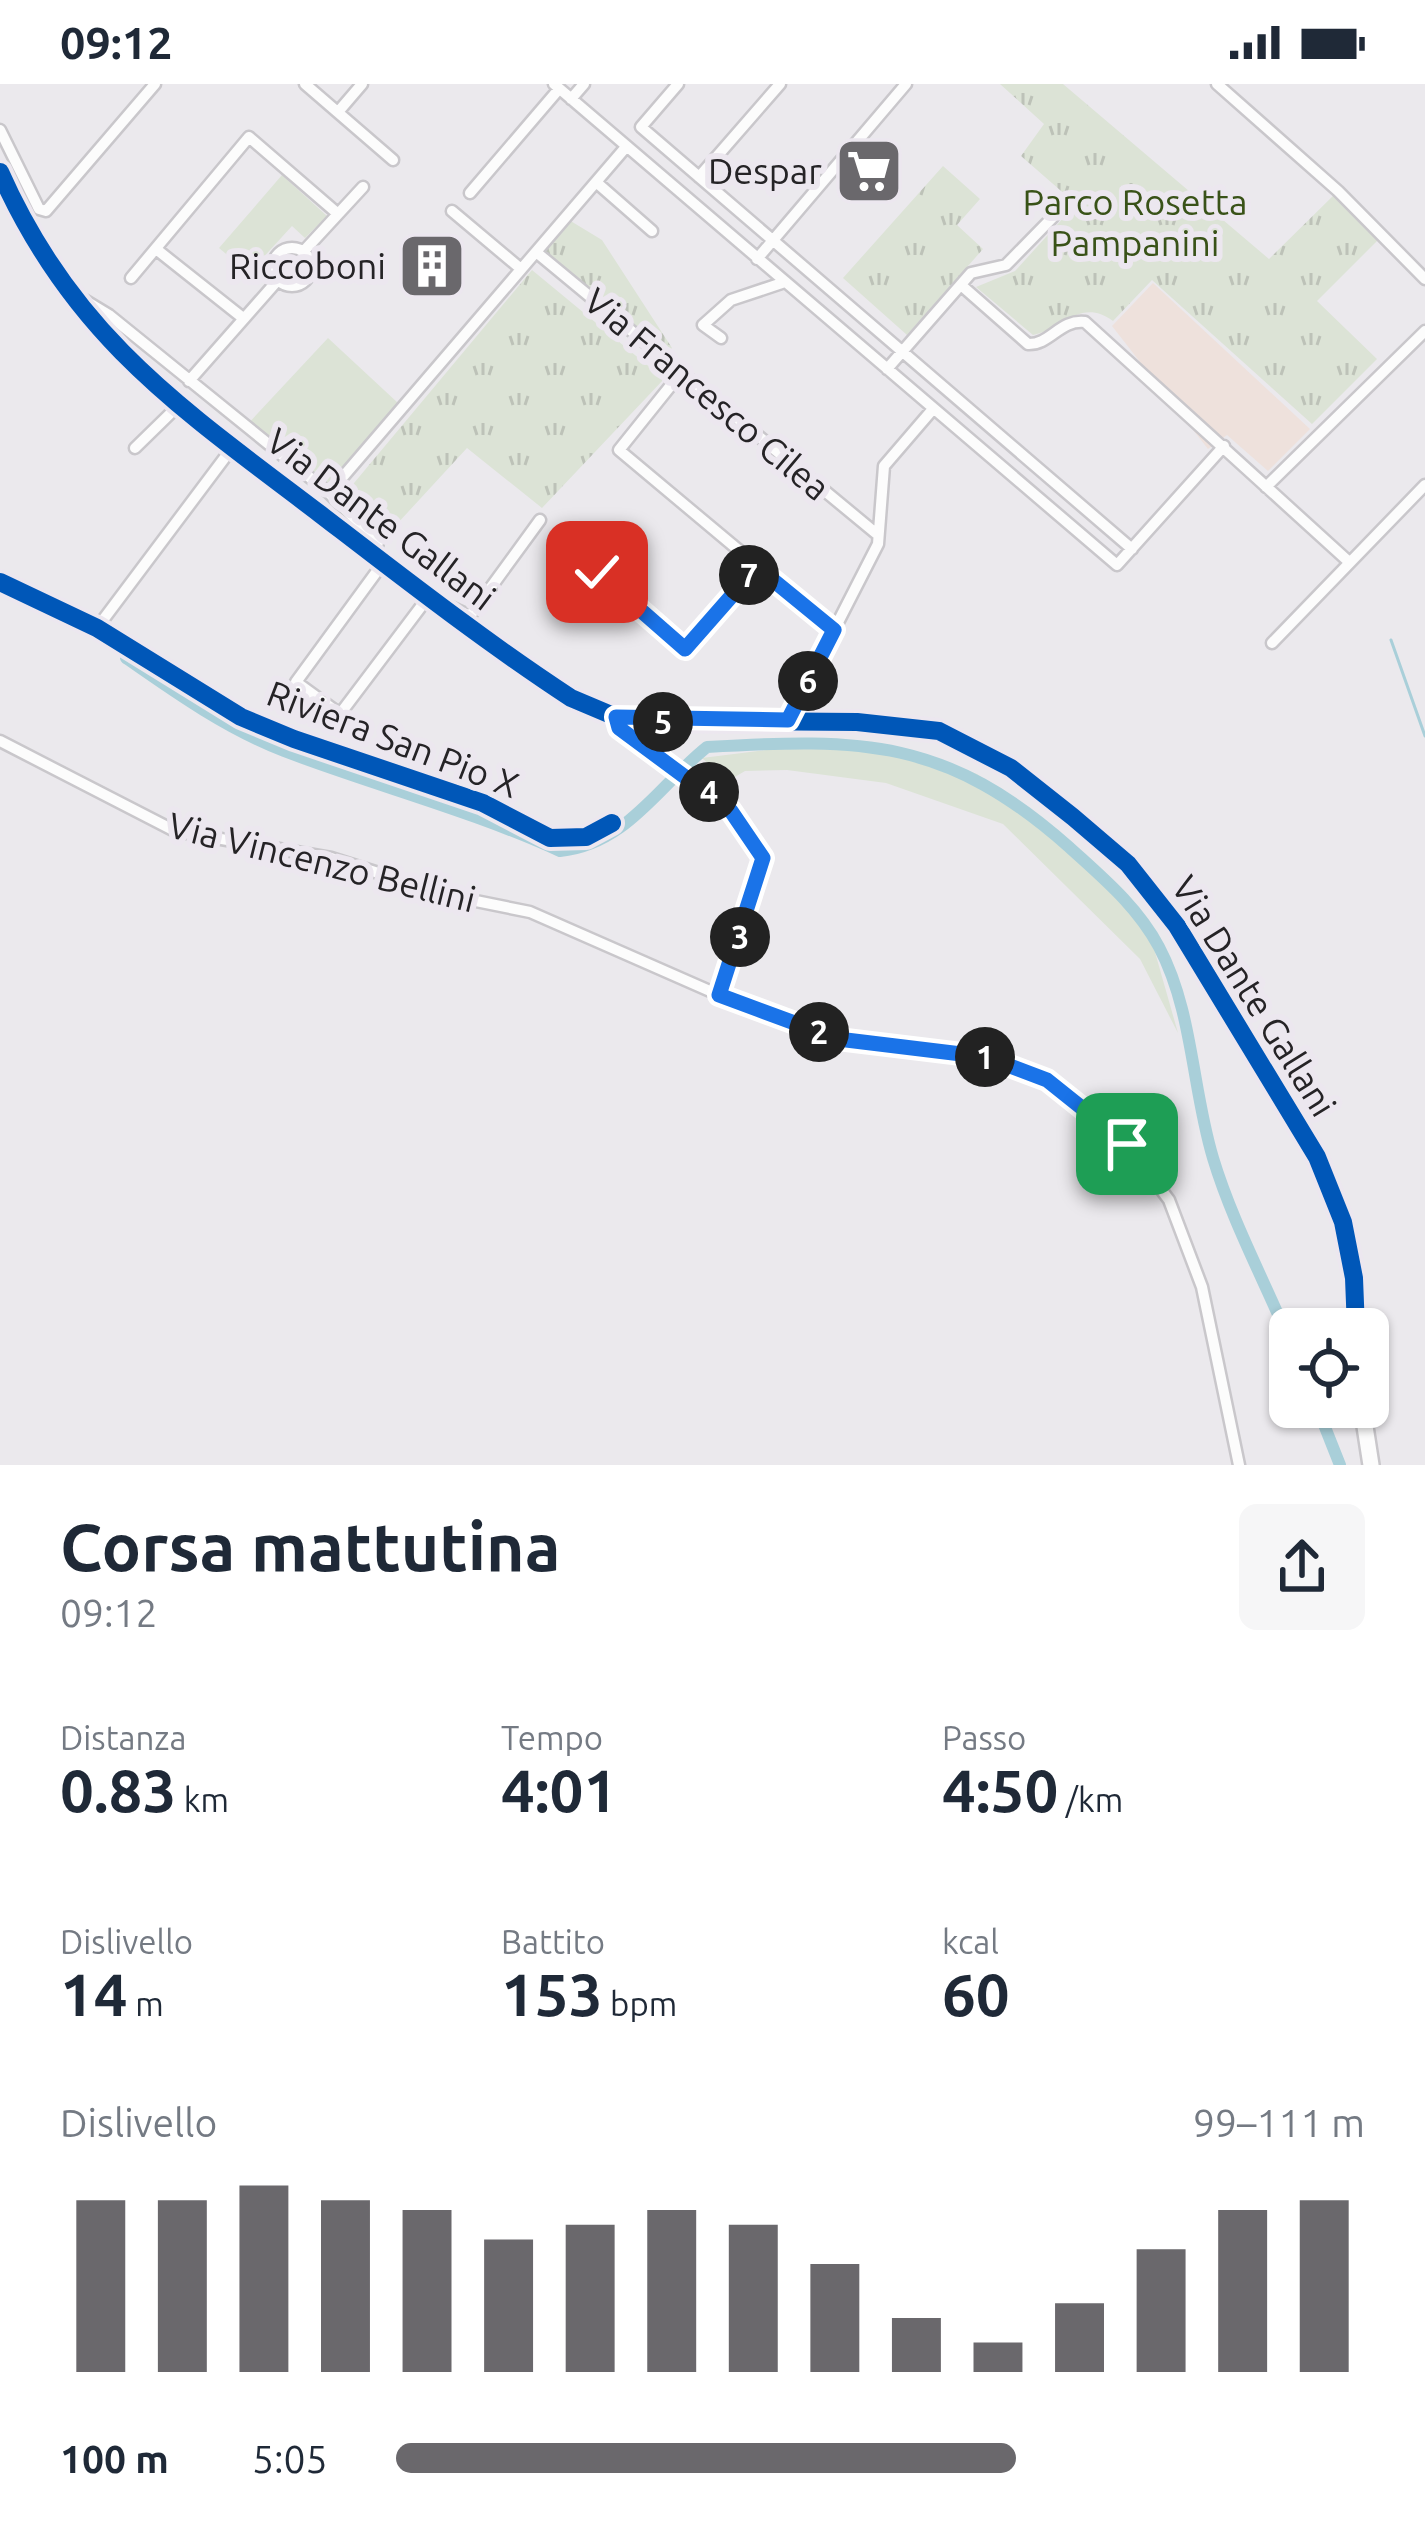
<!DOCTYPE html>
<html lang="it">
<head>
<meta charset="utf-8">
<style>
	:root { --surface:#fff; --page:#f6f6f7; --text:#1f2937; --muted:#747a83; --accent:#6a686c }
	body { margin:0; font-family:Ubuntu,sans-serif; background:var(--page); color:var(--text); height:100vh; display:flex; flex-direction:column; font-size:45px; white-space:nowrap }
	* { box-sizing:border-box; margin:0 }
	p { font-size:39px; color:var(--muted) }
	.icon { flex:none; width:66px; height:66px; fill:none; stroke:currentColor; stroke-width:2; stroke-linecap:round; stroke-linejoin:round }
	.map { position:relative; height:1381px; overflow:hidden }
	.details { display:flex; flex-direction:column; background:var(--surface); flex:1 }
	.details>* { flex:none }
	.buttons { position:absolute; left:1269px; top:1224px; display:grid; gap:24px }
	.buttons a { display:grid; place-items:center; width:120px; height:120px; border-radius:18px; background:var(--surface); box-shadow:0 3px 9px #0004; font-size:60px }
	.pin { position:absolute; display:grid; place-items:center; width:102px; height:102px; color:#fff; margin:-51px; border-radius:24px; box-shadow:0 6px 18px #0006 }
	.km { position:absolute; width:60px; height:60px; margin:-30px; border-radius:50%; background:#222; color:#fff; font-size:33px; line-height:60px; text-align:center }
	.round { display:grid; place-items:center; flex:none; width:126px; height:126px; border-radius:18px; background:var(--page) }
	.head { display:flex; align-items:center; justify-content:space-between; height:204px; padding:0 60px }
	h1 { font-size:66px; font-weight:700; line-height:90px }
	.stats { display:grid; grid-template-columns:repeat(3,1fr); gap:18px; height:204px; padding:12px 60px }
	.stats div { display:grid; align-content:center }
	.stats b { font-size:60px; font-weight:700 }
	.stats small { font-size:33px; font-weight:400 }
	.stats p { font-size:33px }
	.chart { height:336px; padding:24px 60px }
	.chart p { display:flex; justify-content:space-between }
	.chart svg { width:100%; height:216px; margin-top:12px; stroke:var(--accent); stroke-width:6 }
	ul { padding:0 60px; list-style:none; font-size:39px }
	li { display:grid; grid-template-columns:192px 144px 1fr; align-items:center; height:90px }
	li i { height:30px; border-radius:15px; background:var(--accent) }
	.status { display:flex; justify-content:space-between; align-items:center; height:84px; padding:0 60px; background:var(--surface); direction:ltr }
	.status svg { height:33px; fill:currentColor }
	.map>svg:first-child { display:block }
	.industrial { fill:#eee1dc }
	.green { fill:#dce3d6 }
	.park { fill:url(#park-tufts) }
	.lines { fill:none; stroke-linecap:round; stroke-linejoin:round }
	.stream { stroke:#a9cfd9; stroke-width:3 }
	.canal { stroke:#a9cfd9; stroke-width:12 }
	.street-casing { stroke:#c9c7cb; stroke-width:15 }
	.secondary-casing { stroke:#c9c7cb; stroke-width:20 }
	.street { stroke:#fcfcfc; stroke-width:10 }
	.secondary { stroke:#fcfcfc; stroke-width:15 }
	.cycleway-casing { stroke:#ece7ef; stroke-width:26 }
	.cycleway { stroke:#0057b8; stroke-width:18 }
	.route-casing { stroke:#fff; stroke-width:24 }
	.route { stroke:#1a73e8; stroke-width:15 }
	.labels { text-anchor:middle; stroke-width:12; stroke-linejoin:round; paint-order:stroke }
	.poi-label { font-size:36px; fill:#252326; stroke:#ece7ef; text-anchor:end }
	.park-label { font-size:36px; fill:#395218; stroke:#ece7ef }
	.street-label { font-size:36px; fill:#252326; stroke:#ece7ef }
</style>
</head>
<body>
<div class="status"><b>09:12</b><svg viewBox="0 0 49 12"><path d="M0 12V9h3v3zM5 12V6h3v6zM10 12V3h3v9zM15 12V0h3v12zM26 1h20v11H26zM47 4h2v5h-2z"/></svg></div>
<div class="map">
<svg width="1425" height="1381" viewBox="0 0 1425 1381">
	<defs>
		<pattern id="park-tufts" width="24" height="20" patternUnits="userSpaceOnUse" patternTransform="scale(3)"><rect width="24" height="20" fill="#dce3d6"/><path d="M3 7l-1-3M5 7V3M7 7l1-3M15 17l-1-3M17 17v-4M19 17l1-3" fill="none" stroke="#bdc2b8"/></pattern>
	</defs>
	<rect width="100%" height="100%" fill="#ebe9ed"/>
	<path class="industrial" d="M1153 199 1310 345 1268 387 1227 351 1208 365 1112 242Z"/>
	<path class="green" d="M282 91 327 132 305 154 292 142 249 189 219 164Z
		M328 254 398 319 325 406 245 343Z
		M831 658 945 678 977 690 1025 724 1147 840 1178 949 1140 875 1003 740 886 699 787 686 745 687 728 697 702 674Z"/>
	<path class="park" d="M1000 0H1063L1269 175 1338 107 1382 152 1317 217 1377 275 1312 340 1152 196 1113 237C1080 213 1063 246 1033 251L976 203 1015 187 1076 120 1021 72 1044 40Z
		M943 82 980 115 957 141 983 165 907 251 843 194Z
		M569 136 602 156 672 264 667 271 542 168Z
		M532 186 664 295 542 424 467 364 385 453 339 417Z"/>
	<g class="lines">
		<path class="stream" d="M1391 556 1425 652"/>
		<path class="canal" d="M126 574C176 609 227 645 284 667 376 702 470 726 560 767 627 760 659 701 707 663 863 654 946 654 1069 763 1103 794 1137 822 1159 863 1193 927 1192 1005 1213 1074 1232 1137 1265 1198 1290 1258
			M1317 1323 1340 1381"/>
		<g class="street-casing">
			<path id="street" d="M305 0 393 76
				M554 0 1117 481 1224 362
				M678 0 641 43 1132 465
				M1217 0 1338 107 1425 195
				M571 15 584 0
				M338 28 362 0
				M0 46 39 125 46 127 155 0
				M699 93 780 0
				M596 98 652 147
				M470 109 559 5
				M452 127 521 185
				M273 183a19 19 0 1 1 38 0a19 19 0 1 1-38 0Z
				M156 165 243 234
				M303 168 363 103
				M536 168 878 451
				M757 175 906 0
				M131 194 249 53 337 129
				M961 201 1028 260C1050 261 1060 235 1085 238L1348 477
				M76 211 109 231 329 409 378 458 375 473
				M721 254 703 241 731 216 785 198
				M887 285 971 189 1006 181 1053 133
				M680 290 619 366 834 546
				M189 297 278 196
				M135 364 178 322
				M1266 403 1425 247
				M329 409 626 63
				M383 479 296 598 340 630 429 512
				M597 488 685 565 757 483
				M451 523 470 532 540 436
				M97 544 232 364
				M1272 559 1425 401
				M616 633 619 644 731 727 763 774 719 911
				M788 636 878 460 884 382 933 325
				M0 657 175 747 331 774 451 812 530 828 719 911 838 955 986 973 1047 996 1127 1060 1169 1116 1202 1203 1239 1381"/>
		</g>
		<g class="secondary-casing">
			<path id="secondary" d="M0 88C73 253 182 325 320 430 402 493 484 557 571 614L616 633 638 636 857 638 939 647 1011 684 1073 733 1128 780 1177 842 1317 1073 1343 1138 1354 1194 1356 1245
				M1362 1323 1371 1381"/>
		</g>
		<use href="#street" class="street"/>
		<use href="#secondary" class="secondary"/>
		<g class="cycleway-casing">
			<path id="cycleway" d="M0 88C73 253 182 325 320 430 402 493 484 557 571 614L616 633 638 636 857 638 939 647 1011 684 1073 733 1128 780 1177 842 1317 1073 1343 1138 1354 1194 1356 1245
				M0 498 97 544 241 633 294 655 483 719 550 754 586 753 612 739"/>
		</g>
		<use href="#cycleway" class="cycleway"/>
	</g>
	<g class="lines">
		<g class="route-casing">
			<path id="route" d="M597 488 685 565 757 483 834 546 788 636 616 633 619 644 731 727 763 774 719 911 838 955 986 973 1047 996 1127 1060"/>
		</g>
		<use href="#route" class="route"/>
	</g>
	<defs>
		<g id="supermarket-square" transform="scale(3.45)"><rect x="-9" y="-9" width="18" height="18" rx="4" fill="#6a686c" stroke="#ece7ef"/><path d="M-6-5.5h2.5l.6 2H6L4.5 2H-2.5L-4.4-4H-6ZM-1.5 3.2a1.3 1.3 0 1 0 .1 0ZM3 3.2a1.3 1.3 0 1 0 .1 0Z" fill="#fff"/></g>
		<g id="building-square" transform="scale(3.45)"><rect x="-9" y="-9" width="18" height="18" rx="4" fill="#6a686c" stroke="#ece7ef"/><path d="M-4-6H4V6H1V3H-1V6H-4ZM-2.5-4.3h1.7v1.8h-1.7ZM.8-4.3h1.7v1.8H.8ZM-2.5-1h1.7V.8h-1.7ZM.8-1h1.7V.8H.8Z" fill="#fff"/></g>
	</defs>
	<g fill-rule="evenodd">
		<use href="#supermarket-square" x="869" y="87"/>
		<use href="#building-square" x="432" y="182"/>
	</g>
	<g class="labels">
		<g class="poi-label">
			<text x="822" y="100">Despar</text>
			<text x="386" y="195">Riccoboni</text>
		</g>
		<g class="park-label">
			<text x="1135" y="131">Parco Rosetta<tspan x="1135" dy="41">Pampanini</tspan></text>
		</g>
		<g class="street-label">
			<text transform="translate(707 310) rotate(40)" y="13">Via Francesco Cilea</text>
			<text transform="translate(381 435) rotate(37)" y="13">Via Dante Gallani</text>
			<text transform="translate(393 655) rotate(21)" y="13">Riviera San Pio X</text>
			<text transform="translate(322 778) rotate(14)" y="13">Via Vincenzo Bellini</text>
			<text transform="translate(1254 912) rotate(58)" y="13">Via Dante Gallani</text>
		</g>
	</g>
</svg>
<div class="buttons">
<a><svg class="icon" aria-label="locate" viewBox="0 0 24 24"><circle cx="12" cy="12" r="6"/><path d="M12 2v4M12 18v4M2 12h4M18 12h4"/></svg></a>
</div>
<div class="pin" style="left:1127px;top:1060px;background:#1e9e55"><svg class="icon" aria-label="arrive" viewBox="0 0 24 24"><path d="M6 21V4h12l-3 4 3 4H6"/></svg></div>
<div class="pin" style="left:597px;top:488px;background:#d93025"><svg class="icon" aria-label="check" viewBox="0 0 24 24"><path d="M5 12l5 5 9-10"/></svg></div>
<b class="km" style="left:985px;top:973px">1</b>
<b class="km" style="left:819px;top:948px">2</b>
<b class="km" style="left:740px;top:853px">3</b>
<b class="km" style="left:709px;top:708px">4</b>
<b class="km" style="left:663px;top:638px">5</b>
<b class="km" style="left:808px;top:597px">6</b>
<b class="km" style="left:749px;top:491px">7</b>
</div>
<section class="details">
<div class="head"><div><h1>Corsa mattutina</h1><p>09:12</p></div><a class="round"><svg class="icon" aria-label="share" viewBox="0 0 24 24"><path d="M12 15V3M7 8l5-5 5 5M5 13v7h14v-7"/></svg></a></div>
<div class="stats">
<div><p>Distanza</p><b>0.83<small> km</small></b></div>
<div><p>Tempo</p><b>4:01</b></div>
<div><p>Passo</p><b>4:50<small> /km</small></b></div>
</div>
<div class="stats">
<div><p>Dislivello</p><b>14<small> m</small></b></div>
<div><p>Battito</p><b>153<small> bpm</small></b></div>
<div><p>kcal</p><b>60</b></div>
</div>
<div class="chart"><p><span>Dislivello</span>99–111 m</p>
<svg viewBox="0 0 160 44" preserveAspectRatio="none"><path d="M5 44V9M15 44V9M25 44V6M35 44V9M45 44V11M55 44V17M65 44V14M75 44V11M85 44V14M95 44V22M105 44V33M115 44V38M125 44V30M135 44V19M145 44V11M155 44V9"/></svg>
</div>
<ul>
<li><b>100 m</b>5:05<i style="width:64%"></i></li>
</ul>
</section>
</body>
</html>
